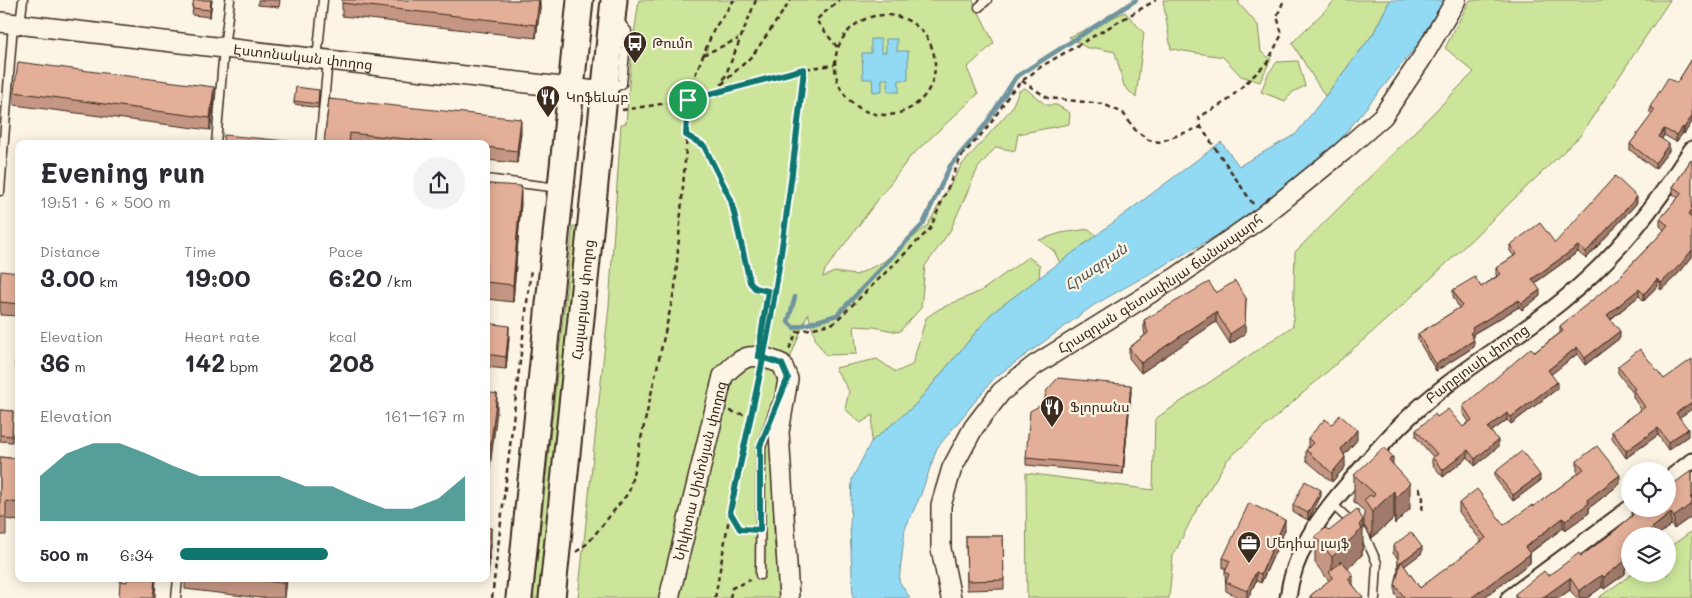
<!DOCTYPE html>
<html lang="en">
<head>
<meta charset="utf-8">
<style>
	:root { --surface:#fff; --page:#f2f2f3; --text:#2b2b33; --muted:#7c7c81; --accent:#0f766e }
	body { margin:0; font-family:Mali,"Noto Sans Armenian",sans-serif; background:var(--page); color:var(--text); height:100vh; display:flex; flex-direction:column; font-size:19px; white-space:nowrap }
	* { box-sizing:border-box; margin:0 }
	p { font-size:16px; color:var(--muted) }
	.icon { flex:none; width:28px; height:28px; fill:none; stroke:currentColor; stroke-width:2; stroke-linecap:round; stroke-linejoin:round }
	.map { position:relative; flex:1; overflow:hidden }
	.details { position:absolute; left:15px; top:140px; width:475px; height:442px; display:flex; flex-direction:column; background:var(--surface); border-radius:10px; box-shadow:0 2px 12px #0003 }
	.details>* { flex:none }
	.buttons { position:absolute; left:1621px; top:462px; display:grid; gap:10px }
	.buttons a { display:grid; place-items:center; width:55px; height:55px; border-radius:50%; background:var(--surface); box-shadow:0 2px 12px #0003; font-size:25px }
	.pin { position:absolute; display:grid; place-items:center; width:42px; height:42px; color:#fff; margin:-21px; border:2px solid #fff; border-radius:50%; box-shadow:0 1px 5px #0007 }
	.round { display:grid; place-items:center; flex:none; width:52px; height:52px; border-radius:26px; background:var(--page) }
	.headline { display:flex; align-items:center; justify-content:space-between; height:85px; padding:0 25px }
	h1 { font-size:28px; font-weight:700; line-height:38px }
	.stats { display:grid; grid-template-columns:repeat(3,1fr); gap:8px; height:85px; padding:5px 25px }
	.stats div { display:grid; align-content:center }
	.stats b { font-size:25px; font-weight:700 }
	.stats small { font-size:14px; font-weight:400 }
	.stats p { font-size:14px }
	.chart { height:140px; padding:10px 25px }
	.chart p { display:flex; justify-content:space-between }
	.chart svg { width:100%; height:90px; margin-top:5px; fill:var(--accent); opacity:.7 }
	ul { padding:0 25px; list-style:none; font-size:16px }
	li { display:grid; grid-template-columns:80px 60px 1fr; align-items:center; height:38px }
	li i { height:12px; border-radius:6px; background:var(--accent) }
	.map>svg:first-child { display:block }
	.green { fill:#cde59a; stroke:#84885c }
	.water { fill:#92daf3; stroke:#6f949e }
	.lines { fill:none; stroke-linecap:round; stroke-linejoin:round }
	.stream { stroke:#6f949e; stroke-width:4.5 }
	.service-casing { stroke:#3b2a1e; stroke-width:11 }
	.minor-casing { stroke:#3b2a1e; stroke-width:19 }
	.tertiary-casing { stroke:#3b2a1e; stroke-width:22 }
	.primary-casing { stroke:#3b2a1e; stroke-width:29 }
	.path { stroke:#3b2a1e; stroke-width:2.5; stroke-dasharray:5 4; stroke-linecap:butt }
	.service { stroke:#fcf5e5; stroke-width:8 }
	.minor { stroke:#fcf5e5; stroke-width:15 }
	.tertiary { stroke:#fcf5e5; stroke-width:19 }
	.primary { stroke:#fcf5e5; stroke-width:25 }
	.path-bridge { stroke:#3b2a1e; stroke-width:2.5; stroke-dasharray:5 4; stroke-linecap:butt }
	.wall { fill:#c49683; stroke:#3b2a1e }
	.shaded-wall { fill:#a07a6a; stroke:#3b2a1e }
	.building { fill:#e4af98; stroke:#3b2a1e }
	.route-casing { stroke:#fff; stroke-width:10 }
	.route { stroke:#0f766e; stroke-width:6 }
	.labels { text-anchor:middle; stroke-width:4.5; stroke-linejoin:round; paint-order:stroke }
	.poi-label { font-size:14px; fill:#3b2a1e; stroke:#fcf5e5; text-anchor:start }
	.street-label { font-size:14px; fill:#3b2a1e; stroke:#fcf5e5 }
	.water-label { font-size:15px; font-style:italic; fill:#515653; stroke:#fcf5e5 }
</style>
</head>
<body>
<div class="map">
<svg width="1692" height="598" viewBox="0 0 1692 598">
	<rect width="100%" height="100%" fill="#fcf5e5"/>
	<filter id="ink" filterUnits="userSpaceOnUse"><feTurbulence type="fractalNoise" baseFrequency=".02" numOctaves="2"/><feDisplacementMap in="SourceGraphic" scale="10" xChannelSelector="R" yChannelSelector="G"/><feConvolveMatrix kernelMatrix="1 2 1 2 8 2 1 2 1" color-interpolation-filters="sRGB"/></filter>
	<g filter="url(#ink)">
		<path class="green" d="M639 0H973L994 43 967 68 978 94 910 157 825 270 823 277 834 272 856 275 883 262 927 226 961 166 1011 109 1019 91 1025 88 1046 105H1057L1070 113 1069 124 1018 134 1015 151 996 147 978 168 950 231 925 266 921 308 899 332 873 327 854 326 857 354 826 355 816 341 808 313 772 404 774 541 782 598H578L609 306 621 124 626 123 632 48Z
			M1163 0H1239V4L1258 25 1261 52 1271 59 1260 82 1241 76 1223 57 1171 49Z
			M1335 0H1390L1373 34 1325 96 1292 43C1306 28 1321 16 1335 0Z
			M1470 0H1670L1580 136 1404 304 1227 460 1193 516 1173 556 1169 598H1027L1026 473 1153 490 1155 419 1293 326 1295 252 1474 72 1445 48Z
			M1125 12 1144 33 1136 98 1124 86 1115 52 1096 48H1087L1069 37Z
			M1298 61 1305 86 1293 92 1285 101 1261 92 1268 74 1277 62Z
			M573 226H579L543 598H533Z
			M1089 229 1097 236 1060 263 1054 251 1039 240 1061 233Z
			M1028 257 1040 265 1039 279 992 313 915 405 871 442 873 415 861 423 845 409 849 391 835 368 877 359 896 372 912 365 926 318 939 309 981 291Z
			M1692 531V598H1598L1632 574H1668V548Z"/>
		<path class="water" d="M1390 0H1447L1436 22 1330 152 1246 219 1094 305 994 378 937 448 921 494 905 529 899 581 910 598H853L850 527 852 479 871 442 915 405 992 313 1221 142 1239 166 1296 134 1373 34Z
			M871 39H881V52H886V39H897V51H908V80H899V92H888V79H882V91L873 92 872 79H863L862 53H871Z"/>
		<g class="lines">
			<path class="stream" d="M795 297 788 322 794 328 837 315 923 224 950 166 985 125 1016 77 1136 0"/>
			<g class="service-casing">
				<path id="service" d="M979 7 987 0
					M20 24 23 0
					M317 59 323 0
					M609 90 622 84 627 31 617 19
					M216 144 224 48 230 0
					M320 144 328 60
					M486 179 559 188
					M0 191 13 24
					M1331 503 1364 534 1377 563 1375 598
					M760 575 761 447 776 405
					M176 598 178 579"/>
			</g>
			<g class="minor-casing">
				<g id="minor">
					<path d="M1668 480 1692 461"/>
					<path id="s1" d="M1288 598C1293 553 1320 516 1349 483 1367 462 1385 440 1405 421 1451 375 1512 342 1562 301 1615 258 1655 207 1692 149"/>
					<path d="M1509 598 1630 508"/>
				</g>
			</g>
			<g class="tertiary-casing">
				<g id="tertiary">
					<path id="s2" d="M0 22 605 92"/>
					<path id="s3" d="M669 598 723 376C745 353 752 352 782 364L788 379 779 432 789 598"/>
					<path id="s4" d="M951 598 941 549V505L952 468 974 427 1001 392 1035 365 1178 276 1262 217 1342 152 1383 116 1422 58 1456 0"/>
				</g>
			</g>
			<g class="primary-casing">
				<g id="primary">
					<path d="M519 598 580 0"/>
					<path id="s5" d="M552 598 614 0"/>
				</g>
			</g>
			<path class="path" d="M756 0 722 84 753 55 791 0
				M835 65a50 50 0 1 1 100 0a50 50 0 1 1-100 0Z
				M837 47 816 20 839 0
				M703 55 738 39
				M1022 81 1048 98 1103 104 1123 113 1136 131 1149 140 1159 142 1201 127
				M622 110 688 100 804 69 834 65
				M686 135 704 146 731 200 750 282 755 288 775 293
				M1253 204 1201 127 1199 117 1226 102 1267 63 1282 34 1277 16 1284 0
				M770 319 793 169 804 69
				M760 342 768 291
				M789 349 797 332 834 323 930 229 961 157 989 126 1011 92 1022 81 1042 66 1156 0
				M730 411 750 416
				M1419 488 1423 498 1422 512
				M731 513 740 529 751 530
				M576 552 588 543 629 492 675 288 691 85 714 29 734 0
				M492 598 531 269
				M715 598 730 512 758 378
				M730 598 732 588 750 580"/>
			<use href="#service" class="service"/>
			<use href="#minor" class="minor"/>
			<use href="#tertiary" class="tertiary"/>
			<use href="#primary" class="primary"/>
			<path class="path-bridge" d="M758 378 770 319"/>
		</g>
		<path class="wall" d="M194 0H212L210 17 192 15Z
			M258 0H280L279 7 258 5Z
			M540 0V8L536 38 342 16V3Z
			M1692 59V122L1684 134 1683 133 1676 142 1664 135 1662 139 1669 151 1655 169 1630 150V144L1652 115 1650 113V107L1677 83Z
			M319 90 318 108 294 104V101Z
			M14 92 214 100 210 130 14 105Z
			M329 99 521 132 517 163 486 160V144H324Z
			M1691 160 1692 257 1680 272 1661 290 1657 286 1644 301 1639 296 1611 319 1620 338 1585 365 1577 354 1551 374 1557 389 1511 424 1507 420 1491 432 1498 447 1475 466 1468 457 1443 477 1432 464V457H1433L1416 437V430L1437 417 1463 427 1469 422 1463 413V406L1560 333V326L1622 277V274L1657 238 1664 230 1660 226V219L1678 198 1673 194V187Z
			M521 203 513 302 486 299V220Z
			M1637 203 1586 259 1578 252 1535 283 1540 296 1522 310 1519 307 1473 334V338L1474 347 1436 371 1418 340V334L1459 308 1453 296V290L1481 287 1497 276 1496 275V268L1514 256 1510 251V245L1555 243Z
			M19 273V316L0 315V284Z
			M1216 293 1245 334 1230 344 1216 322 1141 373 1129 358V348L1145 335 1144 330V320Z
			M486 323 509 338 506 369 486 367Z
			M19 348V367H15V364Z
			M1618 366 1680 418 1688 436 1668 450 1658 435 1626 458 1612 438V431L1641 410 1633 397V393L1618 373Z
			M1131 392 1123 474 1026 465V458Z
			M0 410 13 411 12 442 0 441Z
			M1308 438 1357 440 1344 455 1345 467 1332 482 1306 460V450L1308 448Z
			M0 457 19 459V521L6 519V535H0Z
			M1577 461 1620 484 1589 508V513L1565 530 1563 528 1530 553V563L1483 598H1398L1395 594V585L1398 571V559L1393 553V546L1422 553 1404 566 1420 588 1482 542 1459 512V503L1504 525 1533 507 1579 473 1577 471Z
			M1393 464 1410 509 1395 524 1394 518 1372 538 1364 526V511L1354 502V475Z
			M1692 470V516L1674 529 1671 525 1657 536H1630V565L1625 569V574L1604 589 1602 587 1587 598H1576L1570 590 1559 598H1515V594L1581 556 1612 533 1631 517V512L1668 509Z
			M1495 472 1540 481 1513 501 1495 478Z
			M1321 496 1308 520 1293 512V505Z
			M486 527 491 546 488 576H486Z
			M1285 530 1261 583 1256 581 1248 598H1240L1226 591 1225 572 1226 569 1223 568V558Z
			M1329 531 1363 547 1362 548V555L1348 568 1353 585 1363 598H1310V596L1329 581 1315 563V536Z
			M966 536H1003L1004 589 967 590Z
			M185 579H287L285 598H260L185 589Z"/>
		<path class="shaded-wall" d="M211 0H212L210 17V10Z
			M539 0 540 8 536 38V25Z
			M214 87V100L210 130V118Z
			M1692 116V122L1684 134V128Z
			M521 119V132L517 163V151Z
			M1683 127V133L1676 142V135Z
			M1664 129V135L1659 143V137Z
			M1669 144V151L1655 169V163Z
			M521 186V203L513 302V285Z
			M1637 197V203L1586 259V252Z
			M1692 205V216L1688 222V215Z
			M1578 246V252L1532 285V279Z
			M1692 250V257L1680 272 1661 290V283Z
			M1657 279V286L1644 301V294Z
			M1639 289V296L1607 322V315Z
			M1540 290V296L1522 310V303Z
			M1246 298 1245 334 1230 344V334Z
			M1519 300V307L1473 334V338L1470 340V333L1472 328Z
			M1216 312V322L1141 373V363Z
			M509 326V338L506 369V357Z
			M1620 331V338L1585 365V358Z
			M1474 340V347L1436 371V364Z
			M1577 347V354L1548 377V370Z
			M1557 382V389L1511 424V417Z
			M1131 385V392L1123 474V467Z
			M497 394V411L486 501V483Z
			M1692 402V409L1676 420V413Z
			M1507 413V420L1488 434V428Z
			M1658 428V435L1626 458V451Z
			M1688 429V436L1668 450V442Z
			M1357 430V440L1341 459V449Z
			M1498 440V447L1475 466V459Z
			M1468 450V457L1443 477V470Z
			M1345 457V467L1332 482V473Z
			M1393 457V483L1389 460Z
			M1540 475V481L1513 501V495Z
			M1620 475V484L1589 508V513L1565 530V521L1587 500Z
			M1410 483V509L1395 524V498Z
			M1321 490V496L1308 520V513Z
			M1394 491V518L1372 538V512Z
			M1692 496V516L1674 529V517Z
			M1671 513V525L1657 536H1642Z
			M1563 518V528L1525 556V547Z
			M1285 520V530L1261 583V574Z
			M1363 520V547L1362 548V555L1333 582V577L1332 575V557L1359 525Z
			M491 528V546L488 576V558Z
			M1422 547V553L1398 571V564Z
			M1630 553V565L1625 569V574L1604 589V577L1623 558Z
			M1530 554V563L1483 598H1471Z
			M1256 572V581L1248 598H1247V591Z
			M1353 575V594L1348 579Z
			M1602 575V587L1587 598H1579V591Z
			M1570 578V590L1559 598H1542Z
			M155 579H156L155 598H153Z
			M285 579H287L284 598V583Z"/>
		<path class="building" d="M194 0H211L210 10 192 8Z
			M342 0H539L536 25 342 3Z
			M1692 59V116L1684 128 1683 127 1676 135 1664 129 1659 137 1669 144 1655 163 1630 144 1655 110 1650 107 1668 78 1677 83Z
			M18 62 214 87 210 118 14 92Z
			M296 87 319 90 318 104 294 101Z
			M329 99 521 119 517 151 486 147V144H452L350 133 349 144H324Z
			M224 135 317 144H223Z
			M1691 160 1692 161V205L1691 207 1692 208V209L1688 215 1692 218V250L1680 265 1661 283 1657 279 1644 294 1639 289 1607 315 1620 331 1585 358 1577 347 1548 370 1557 382 1511 417 1507 413 1488 428 1498 440 1475 459 1468 450 1443 470 1432 457 1437 454 1416 430 1435 414 1437 417 1448 409 1463 427 1472 420 1463 406 1531 348 1535 352 1563 331 1560 326 1623 275 1622 274 1657 238 1668 225 1660 219 1682 193 1673 187Z
			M1615 176 1637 197 1586 252 1578 246 1532 279 1540 290 1522 303 1519 300 1472 328 1473 331 1470 333 1474 340 1436 364 1418 334 1462 306 1453 290 1475 277 1481 287 1501 274 1496 268 1517 254 1510 245 1540 223 1555 243Z
			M489 184 521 186 513 285 486 282V220Z
			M1 271 19 273V304L0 302V284Z
			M1235 281 1246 298 1245 324 1230 334 1216 312 1141 363 1129 348 1148 333 1144 320 1209 282 1216 293Z
			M486 323 509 326 506 357 486 354Z
			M17 347 19 348V364H15Z
			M1640 349 1664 379 1692 359V402L1676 413 1688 429 1668 442 1658 428 1626 451 1612 431 1645 407 1633 390 1635 389 1618 366Z
			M1058 378 1131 385 1123 467 1026 458 1030 411 1043 404 1047 390Z
			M486 392 497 394 486 483Z
			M0 410 13 411 12 436 0 435Z
			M1340 415 1357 430 1341 449 1345 457 1332 473 1306 450 1313 443 1308 438 1325 419 1332 424Z
			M1597 446 1620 475 1587 500 1589 503 1565 521 1563 518 1525 547 1530 554 1471 598H1405L1395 585 1401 561 1420 588 1486 538 1459 503 1477 489 1504 525 1532 505 1533 507 1584 469 1577 461Z
			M1384 447 1393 457 1389 460 1410 483 1395 498 1394 491 1372 512 1364 500 1370 495 1373 497 1375 494 1354 475Z
			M1522 451 1540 475 1513 495 1495 472Z
			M0 457 19 459V503L6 501V517H0Z
			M1692 470V496L1690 497 1692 500V503L1674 517 1671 513 1642 536H1630V553L1623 558 1625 561 1604 577 1602 575 1579 591 1570 578 1542 598H1517L1515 594 1544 571 1548 576 1579 553 1581 556 1612 533 1633 515 1631 512 1635 509H1668V488Z
			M1305 481 1321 490 1308 513 1293 505Z
			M1249 503 1285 520 1261 574 1256 572 1247 591 1226 582 1229 574 1225 572 1230 561 1223 558Z
			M1357 509 1363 520 1359 525 1362 529 1332 557 1315 536 1326 528 1329 531Z
			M486 527 491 528 488 558H486Z
			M1411 532 1422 547 1398 564V553L1393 546Z
			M966 536H1003L1004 580 967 581Z
			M1342 561 1353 575 1348 579 1363 597 1361 598H1312L1310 596 1333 577 1329 572Z
			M127 579H155L153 598H119L120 581 127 582Z
			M244 579H285L284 583Z"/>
	</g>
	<g class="lines" filter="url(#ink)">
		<g class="route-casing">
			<path id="route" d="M688 100 686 135 704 146 731 200 750 282 755 288 768 291 758 356 782 364 788 378 760 446V530L740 529 730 512C745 439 764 366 775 292 787 218 796 144 804 69L688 100"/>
		</g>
		<use href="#route" class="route"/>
	</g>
	<defs>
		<g id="bus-pin" transform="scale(1.25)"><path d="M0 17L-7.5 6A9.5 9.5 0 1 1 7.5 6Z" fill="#3b2a1e" stroke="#fcf5e5"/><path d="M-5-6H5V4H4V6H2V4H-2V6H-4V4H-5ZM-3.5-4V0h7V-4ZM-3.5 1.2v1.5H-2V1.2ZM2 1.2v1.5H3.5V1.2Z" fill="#fff"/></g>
		<g id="restaurant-pin" transform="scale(1.25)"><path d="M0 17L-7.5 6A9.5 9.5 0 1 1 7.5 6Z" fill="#3b2a1e" stroke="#fcf5e5"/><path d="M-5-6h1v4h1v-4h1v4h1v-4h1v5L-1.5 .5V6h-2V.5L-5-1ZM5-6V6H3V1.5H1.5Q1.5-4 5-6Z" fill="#fff"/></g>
		<g id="office-pin" transform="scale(1.25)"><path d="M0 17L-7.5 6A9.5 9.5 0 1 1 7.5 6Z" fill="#3b2a1e" stroke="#fcf5e5"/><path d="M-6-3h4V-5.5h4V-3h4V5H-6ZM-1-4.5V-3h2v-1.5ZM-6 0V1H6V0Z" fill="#fff"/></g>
	</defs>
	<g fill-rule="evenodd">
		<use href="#bus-pin" x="635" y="43"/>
		<use href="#restaurant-pin" x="548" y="97"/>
		<use href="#restaurant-pin" x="1052" y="407"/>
		<use href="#office-pin" x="1249" y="543"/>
	</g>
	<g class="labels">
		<g class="poi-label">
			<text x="652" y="48">Թումո</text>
			<text x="566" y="102">ԿոֆեԼաբ</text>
			<text x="1070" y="412">Ֆլորանս</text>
			<text x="1266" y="548">Մեդիա լայֆ</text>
		</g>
		<g class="street-label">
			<text dy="5" stroke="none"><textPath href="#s2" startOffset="305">Էստոնական փողոց</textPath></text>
			<text dy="5" stroke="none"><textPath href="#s4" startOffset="416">Հրազդան գետափնյա ճանապարհ</textPath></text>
			<text dy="5" stroke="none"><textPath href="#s5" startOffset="300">Հալաբյան փողոց</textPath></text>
			<text dy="5" stroke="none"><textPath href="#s1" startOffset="308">Բարբյուսի փողոց</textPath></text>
			<text dy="5" stroke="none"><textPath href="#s3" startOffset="131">Նիկիտա Սիմոնյան փողոց</textPath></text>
		</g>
		<g class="water-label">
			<text transform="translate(1096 267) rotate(-34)" y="5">Հրազդան</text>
		</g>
	</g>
</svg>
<div class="buttons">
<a><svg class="icon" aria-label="locate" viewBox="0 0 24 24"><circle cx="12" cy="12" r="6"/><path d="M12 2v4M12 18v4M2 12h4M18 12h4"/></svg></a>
<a><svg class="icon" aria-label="layers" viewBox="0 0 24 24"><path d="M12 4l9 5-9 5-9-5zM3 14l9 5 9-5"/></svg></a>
</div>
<div class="pin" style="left:688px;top:100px;background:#1e9e55"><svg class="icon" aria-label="arrive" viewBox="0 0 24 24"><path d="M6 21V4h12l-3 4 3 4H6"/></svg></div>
<section class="details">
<div class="headline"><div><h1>Evening run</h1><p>19:51 · 6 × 500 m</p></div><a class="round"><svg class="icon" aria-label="share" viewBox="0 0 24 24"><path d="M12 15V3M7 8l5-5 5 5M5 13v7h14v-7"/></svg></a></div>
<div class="stats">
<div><p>Distance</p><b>3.00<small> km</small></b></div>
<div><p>Time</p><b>19:00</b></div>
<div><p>Pace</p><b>6:20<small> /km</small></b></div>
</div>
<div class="stats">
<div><p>Elevation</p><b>36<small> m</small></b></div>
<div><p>Heart rate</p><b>142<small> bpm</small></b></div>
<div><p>kcal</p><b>208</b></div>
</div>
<div class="chart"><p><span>Elevation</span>161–167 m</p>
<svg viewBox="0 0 160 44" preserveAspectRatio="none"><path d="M0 44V22L10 11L20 6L30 6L40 11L50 17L60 22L70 22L80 22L90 22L100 27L110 27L120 33L130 38L140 38L150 33L160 22V44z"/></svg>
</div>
<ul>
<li><b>500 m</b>6:34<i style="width:52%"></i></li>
</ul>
</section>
</div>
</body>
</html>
